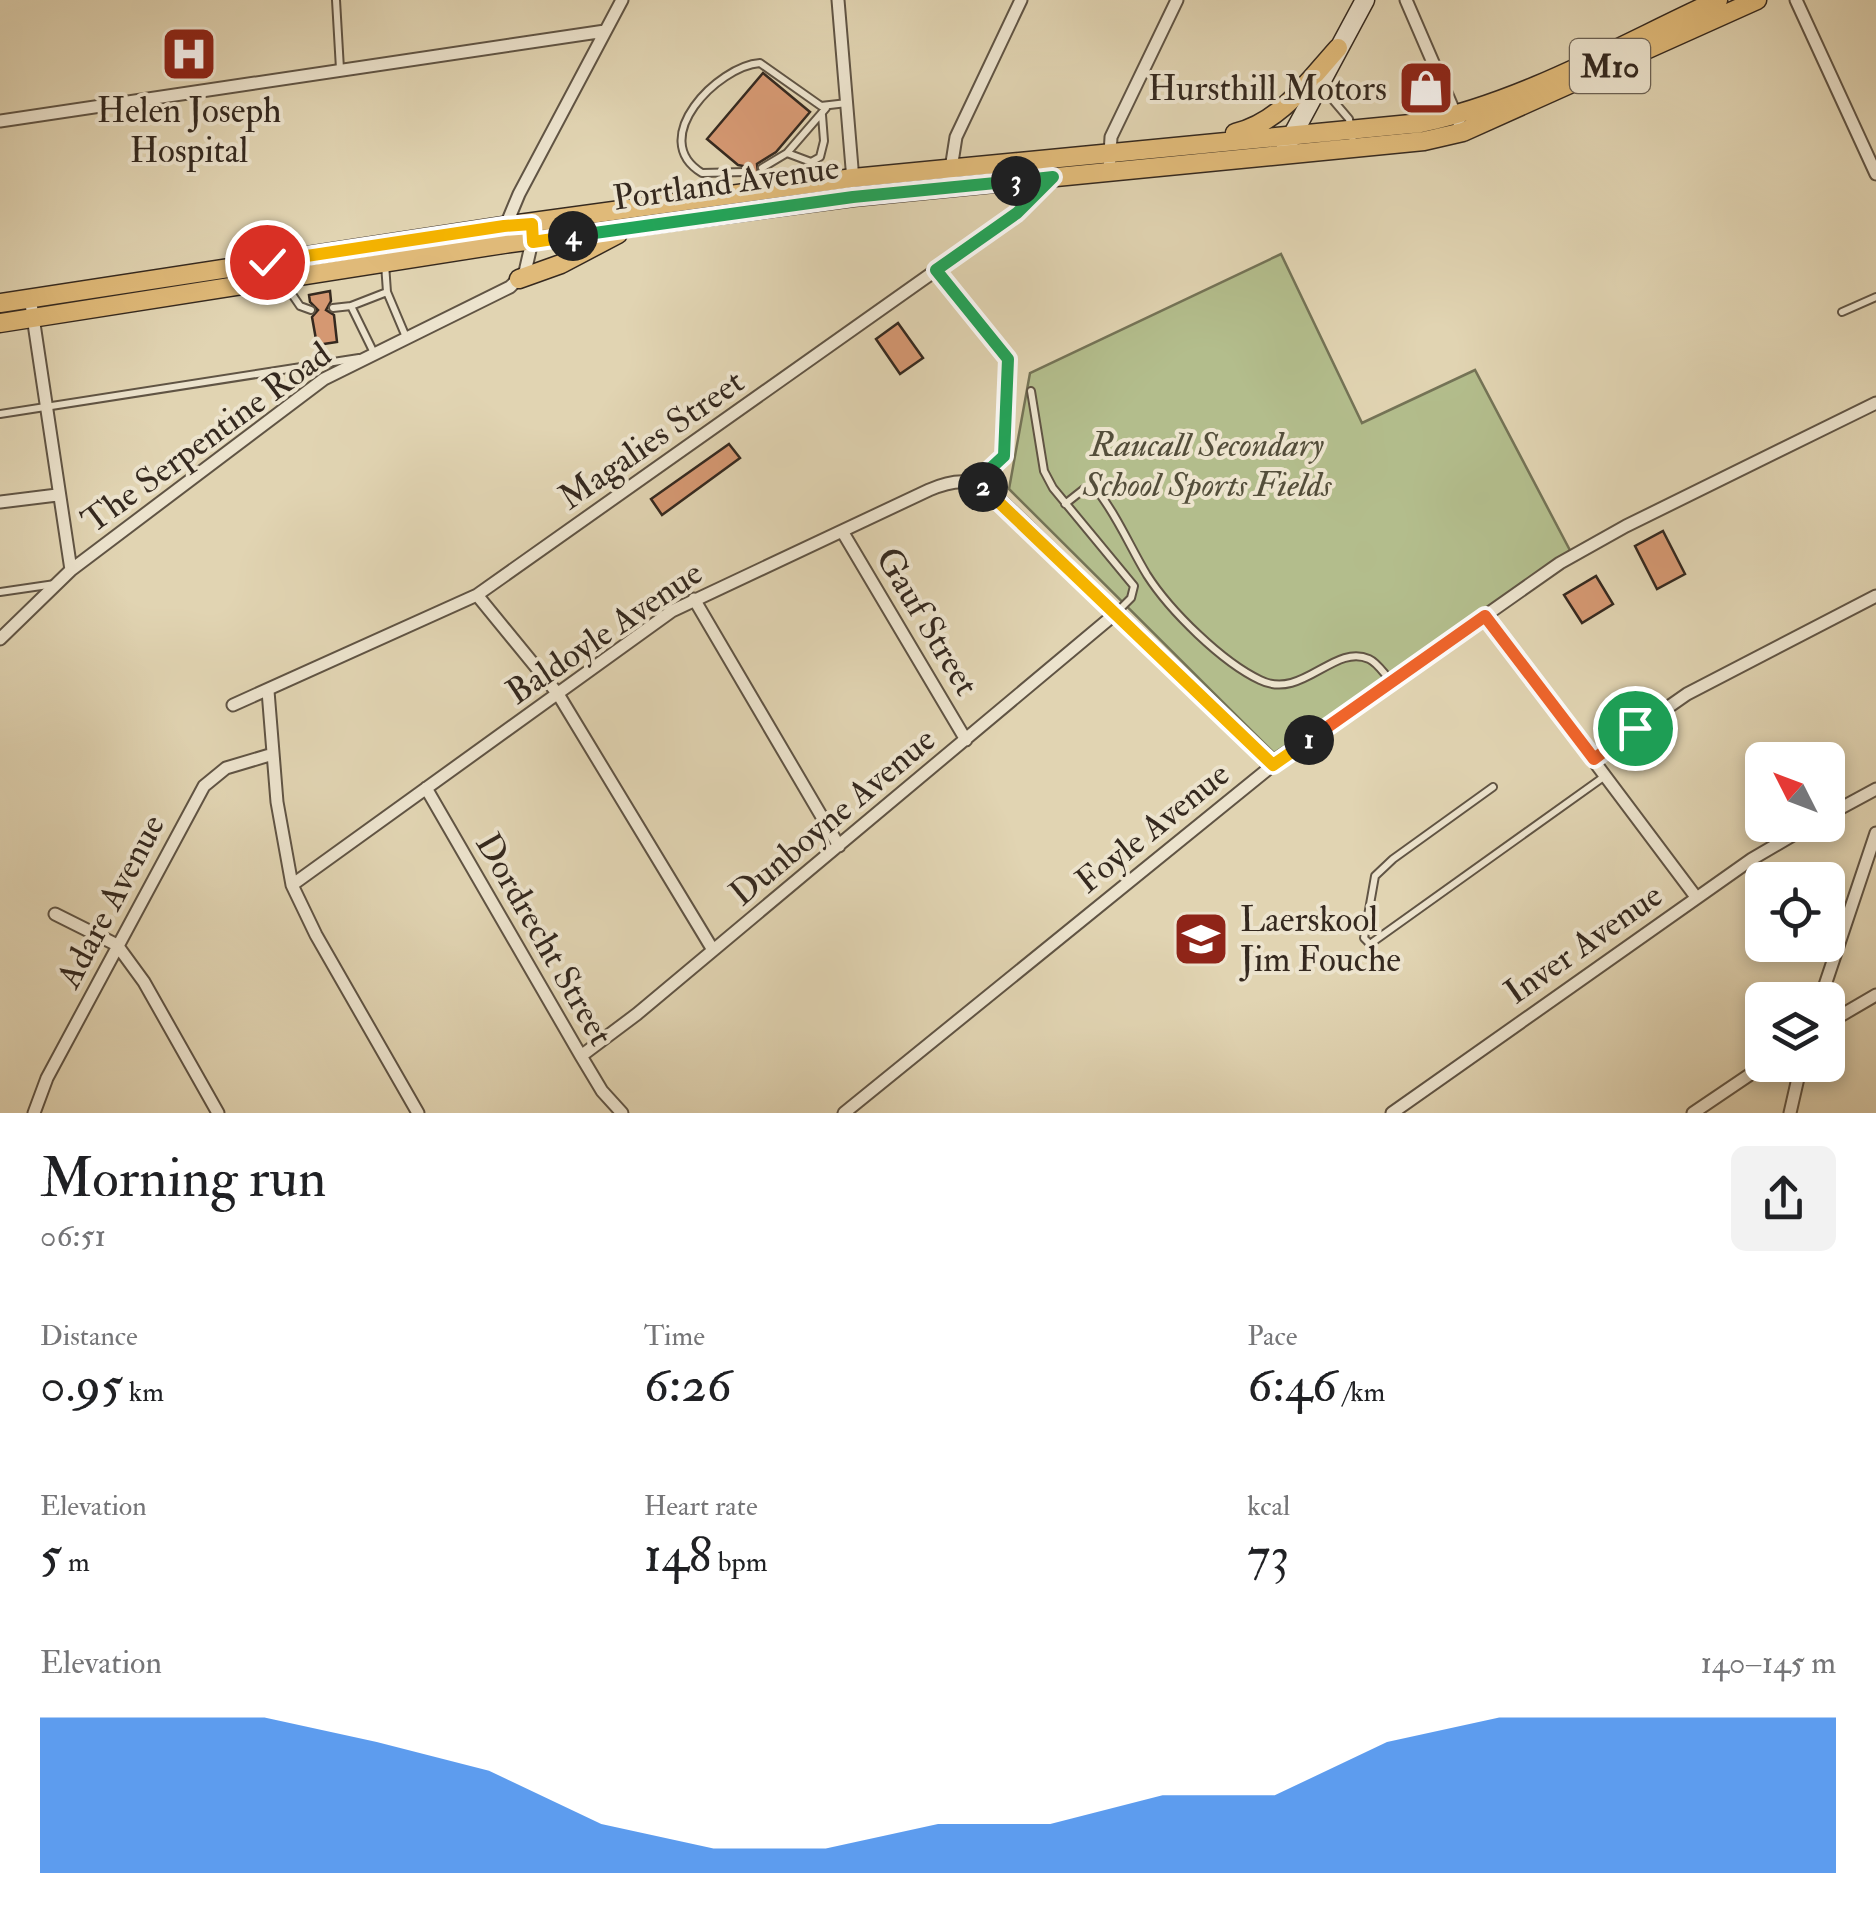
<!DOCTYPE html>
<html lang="en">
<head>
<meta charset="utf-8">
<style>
	:root { --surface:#fff; --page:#f2f2f2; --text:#202124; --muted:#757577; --accent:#1a73e8 }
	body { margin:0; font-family:"IM FELL Double Pica",serif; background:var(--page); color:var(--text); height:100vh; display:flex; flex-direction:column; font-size:38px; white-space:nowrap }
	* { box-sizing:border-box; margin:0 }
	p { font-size:32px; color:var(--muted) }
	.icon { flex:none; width:55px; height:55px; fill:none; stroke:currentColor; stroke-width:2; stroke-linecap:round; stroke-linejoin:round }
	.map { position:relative; height:1113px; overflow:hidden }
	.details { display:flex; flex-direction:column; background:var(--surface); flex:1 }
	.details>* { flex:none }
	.needle { width:65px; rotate:312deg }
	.controls { position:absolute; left:1745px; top:742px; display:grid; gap:20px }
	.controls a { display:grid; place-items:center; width:100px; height:100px; border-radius:15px; background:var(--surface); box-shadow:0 5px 15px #0003; font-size:50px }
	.pin { position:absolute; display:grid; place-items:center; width:85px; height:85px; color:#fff; margin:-42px; border:5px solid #fff; border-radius:50%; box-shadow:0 2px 10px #0007 }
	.km { position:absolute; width:50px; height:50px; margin:-25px; border-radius:50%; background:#222; color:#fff; font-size:28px; line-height:50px; text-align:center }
	.round { display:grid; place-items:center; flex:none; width:105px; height:105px; border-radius:15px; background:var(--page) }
	.head { display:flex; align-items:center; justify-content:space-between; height:170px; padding:0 40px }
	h1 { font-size:55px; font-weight:600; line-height:75px }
	.metrics { display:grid; grid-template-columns:repeat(3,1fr); gap:15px; height:170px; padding:10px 40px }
	.metrics div { display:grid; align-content:center }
	.metrics b { font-size:50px; font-weight:600 }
	.metrics small { font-size:28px; font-weight:400 }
	.metrics p { font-size:28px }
	.chart { height:280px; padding:20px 40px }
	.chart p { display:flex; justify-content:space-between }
	.chart svg { width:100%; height:180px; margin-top:10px; fill:var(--accent); opacity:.7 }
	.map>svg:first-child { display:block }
	.green { fill:#b3bd8c; stroke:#747356; stroke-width:2.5 }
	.building { fill:#d59872; stroke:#35291f; stroke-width:2.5 }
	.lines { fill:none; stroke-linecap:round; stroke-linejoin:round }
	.lane-casing { stroke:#605444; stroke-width:10 }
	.street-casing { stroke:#605444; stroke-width:15 }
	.secondary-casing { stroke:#35291f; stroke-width:21 }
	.primary-casing { stroke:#35291f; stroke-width:21 }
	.path { stroke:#35291f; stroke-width:2.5; stroke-dasharray:2.5 5; stroke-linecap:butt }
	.lane { stroke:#ece3cd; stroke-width:6 }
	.street { stroke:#ece3cd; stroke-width:11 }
	.secondary { stroke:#ece3cd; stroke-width:18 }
	.primary { stroke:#e0ba79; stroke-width:18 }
	.split-1-casing { stroke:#fff; stroke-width:20 }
	.split-2-casing { stroke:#fff; stroke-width:20 }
	.split-3-casing { stroke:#fff; stroke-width:20 }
	.split-4-casing { stroke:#fff; stroke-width:20 }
	.split-5-casing { stroke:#fff; stroke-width:20 }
	.split-1 { stroke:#f0652b; stroke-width:12 }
	.split-2 { stroke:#f5b400; stroke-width:12 }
	.split-3 { stroke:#22a559; stroke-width:12 }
	.split-4 { stroke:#22a559; stroke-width:12 }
	.split-5 { stroke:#f5b400; stroke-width:12 }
	.labels { text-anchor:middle; stroke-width:8; stroke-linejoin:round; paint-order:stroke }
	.shield { fill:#ece3cd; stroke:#6c6153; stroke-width:2.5 }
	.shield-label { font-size:32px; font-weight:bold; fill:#35291f }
	.poi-label { font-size:35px; fill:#35291f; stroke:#ece3cd; text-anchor:end }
	.street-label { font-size:35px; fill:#35291f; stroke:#ece3cd }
	.park-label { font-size:35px; font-style:italic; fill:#544e3a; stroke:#ece3cd }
</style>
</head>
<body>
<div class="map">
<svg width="1876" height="1113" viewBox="0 0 1876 1113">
	<rect width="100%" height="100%" fill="#e1d4b2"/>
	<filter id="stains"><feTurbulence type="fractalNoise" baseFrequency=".002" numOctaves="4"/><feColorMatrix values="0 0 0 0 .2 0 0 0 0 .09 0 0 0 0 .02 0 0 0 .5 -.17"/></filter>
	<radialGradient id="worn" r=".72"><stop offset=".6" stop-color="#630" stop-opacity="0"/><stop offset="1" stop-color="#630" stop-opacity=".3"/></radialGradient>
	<path class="green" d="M1281 254 1362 423 1475 370 1573 556 1274 753 1009 489 1030 373Z"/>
	<path class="building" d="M763 73 810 112 776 152 757 164 758 173 753 179 749 167 738 165 707 139Z
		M330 291 331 301 326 310 334 315 337 342 317 345 312 317 318 310 310 302 309 295Z
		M898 323 923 358 900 374 876 339Z
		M729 444 740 458 662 515 651 499Z
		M1663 531 1685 574 1657 589 1635 546Z
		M1596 576 1613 604 1582 623 1564 595Z"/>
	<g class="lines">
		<g class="lane-casing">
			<path id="lane" d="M336 0 340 69
				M1321 86 1349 119 1354 147
				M787 153 811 162 820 157 824 141 822 115
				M762 168 787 153 826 108
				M745 172 702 173C646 139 718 66 760 63L821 106 847 103
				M285 284 300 306 311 310
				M387 292 406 337
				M351 306 374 353
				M333 308 351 306 387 292 385 264
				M1842 312 1876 297
				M1031 391 1044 471 1053 488 1134 586 1131 598 1115 614
				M0 414 359 358
				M1065 504 1084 489H1096C1117 515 1130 547 1147 575 1170 611 1222 662 1260 680 1302 701 1334 643 1369 659 1378 663 1384 674 1391 681
				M0 592 55 584
				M1493 787 1393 859 1375 876 1364 938 1370 944 1605 776"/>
		</g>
		<g class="street-casing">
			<path id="street" d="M838 0 853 180
				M1406 0 1463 132
				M1796 0 1876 174
				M0 121 605 31
				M1109 172 1111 137 1177 0
				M950 175 956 137 1021 0
				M504 230 519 194 622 0
				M30 297 71 570
				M0 502 57 495
				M842 531 966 740
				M477 595 558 694 713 950
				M694 599 839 846
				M1485 616 1696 897
				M0 639 71 570 324 379 510 287 525 272 533 237
				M268 691 277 802 292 885 316 935 418 1113
				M233 705 477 595 1017 213 1053 177
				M1594 759 1687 694 1876 596
				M426 788 581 1056 602 1091 622 1113
				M1828 815 1876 789
				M292 885 672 611 929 490C972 471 985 486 1015 514L1273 765
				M55 914 117 945 144 982 218 1113
				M1820 1000 1876 833
				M1828 1023 1876 995
				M581 1056 637 1014 1115 614
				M34 1113 47 1078 204 786 226 768 273 754
				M844 1113 1273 765 1560 563 1626 526 1876 403
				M1392 1113 1752 859 1810 825
				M1693 1113 1764 1065
				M1790 1113 1801 1065"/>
		</g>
		<g class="secondary-casing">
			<path id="secondary" d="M1286 147 1365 0"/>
		</g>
		<g class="primary-casing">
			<path id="primary" d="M1235 133C1281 122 1308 81 1338 48
				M519 279 561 264 618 234
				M0 303 504 226 853 178 1421 123C1525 101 1622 44 1718 0
				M0 323 504 244 853 197 1424 141 1463 132 1757 0"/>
		</g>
		<path class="path" d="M944 279 1009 359 1004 456 984 474"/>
		<use href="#lane" class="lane"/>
		<use href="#street" class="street"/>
		<use href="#secondary" class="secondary"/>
		<use href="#primary" class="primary"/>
	</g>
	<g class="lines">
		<g class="split-1-casing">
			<path id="split-1" d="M1309 740 1485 616 1594 759 1635 728"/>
		</g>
		<g class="split-2-casing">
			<path id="split-2" d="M983 487 1273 765 1309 740"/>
		</g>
		<g class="split-3-casing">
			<path id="split-3" d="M983 487 976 482 1004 456 1008 359 936 270 1017 213 1053 177 1016 181"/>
		</g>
		<g class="split-4-casing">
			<path id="split-4" d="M573 236 853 197 1016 181"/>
		</g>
		<g class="split-5-casing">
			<path id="split-5" d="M267 262 504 226 532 224 533 242 573 236"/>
		</g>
		<use href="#split-1" class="split-1"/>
		<use href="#split-2" class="split-2"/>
		<use href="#split-3" class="split-3"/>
		<use href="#split-4" class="split-4"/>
		<use href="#split-5" class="split-5"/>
	</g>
	<defs>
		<g id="hospital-square" transform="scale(2.875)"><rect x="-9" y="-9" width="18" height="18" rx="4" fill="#8f2418" stroke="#ece3cd"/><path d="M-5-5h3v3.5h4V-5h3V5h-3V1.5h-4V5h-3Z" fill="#fff"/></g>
		<g id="shop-square" transform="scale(2.875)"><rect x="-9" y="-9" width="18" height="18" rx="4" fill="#8f2418" stroke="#ece3cd"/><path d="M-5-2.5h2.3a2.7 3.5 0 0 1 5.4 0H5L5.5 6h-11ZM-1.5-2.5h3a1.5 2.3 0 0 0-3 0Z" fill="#fff"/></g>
		<g id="school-square" transform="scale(2.875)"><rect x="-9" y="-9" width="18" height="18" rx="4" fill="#8f2418" stroke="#ece3cd"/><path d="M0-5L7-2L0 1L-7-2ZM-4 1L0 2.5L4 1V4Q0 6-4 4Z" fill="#fff"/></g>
	</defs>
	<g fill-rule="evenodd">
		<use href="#hospital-square" x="189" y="54"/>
		<use href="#shop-square" x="1426" y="88"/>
		<use href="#school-square" x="1201" y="939"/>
	</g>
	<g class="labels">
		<rect class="shield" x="1570" y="39" width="80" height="54" rx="8"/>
		<g class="shield-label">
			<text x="1610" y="77">M10</text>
		</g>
		<g class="poi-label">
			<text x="1387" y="100">Hursthill Motors</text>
			<text x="189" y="122" text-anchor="middle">Helen Joseph<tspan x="189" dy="40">Hospital</tspan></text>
			<text x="1240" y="931" text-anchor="start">Laerskool<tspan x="1240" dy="40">Jim Fouche</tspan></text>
		</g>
		<g class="street-label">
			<text transform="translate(726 182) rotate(-8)" y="12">Portland Avenue</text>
			<text transform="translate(206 437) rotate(-36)" y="12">The Serpentine Road</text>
			<text transform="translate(651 439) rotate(-35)" y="12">Magalies Street</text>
			<text transform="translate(928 621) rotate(59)" y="12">Gauf Street</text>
			<text transform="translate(604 632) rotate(-34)" y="12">Baldoyle Avenue</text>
			<text transform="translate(832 816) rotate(-40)" y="12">Dunboyne Avenue</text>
			<text transform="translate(1152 827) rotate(-39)" y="12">Foyle Avenue</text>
			<text transform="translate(110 901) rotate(-62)" y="12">Adare Avenue</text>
			<text transform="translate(545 939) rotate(60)" y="12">Dordrecht Street</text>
			<text transform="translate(1583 943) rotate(-35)" y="12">Inver Avenue</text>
		</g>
		<g class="park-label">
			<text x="1207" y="456">Raucall Secondary<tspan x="1207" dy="40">School Sports Fields</tspan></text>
		</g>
	</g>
	<rect width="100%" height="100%" filter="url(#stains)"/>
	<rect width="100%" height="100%" fill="url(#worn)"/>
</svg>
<div class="controls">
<a><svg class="needle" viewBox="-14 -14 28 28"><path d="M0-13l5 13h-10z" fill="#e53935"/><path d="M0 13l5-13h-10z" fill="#757577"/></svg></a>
<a><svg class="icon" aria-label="locate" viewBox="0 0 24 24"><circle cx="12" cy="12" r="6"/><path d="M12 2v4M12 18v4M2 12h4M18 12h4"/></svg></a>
<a><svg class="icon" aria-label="layers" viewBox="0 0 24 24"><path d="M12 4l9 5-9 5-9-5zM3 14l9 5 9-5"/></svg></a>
</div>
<div class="pin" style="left:1635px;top:728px;background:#1e9e55"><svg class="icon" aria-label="arrive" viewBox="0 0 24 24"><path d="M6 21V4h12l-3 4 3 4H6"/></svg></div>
<div class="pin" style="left:267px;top:262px;background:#d93025"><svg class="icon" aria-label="check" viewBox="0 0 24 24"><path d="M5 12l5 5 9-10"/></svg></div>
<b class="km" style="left:1309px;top:740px">1</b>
<b class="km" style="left:983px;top:487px">2</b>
<b class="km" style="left:1016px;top:181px">3</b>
<b class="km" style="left:573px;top:236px">4</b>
</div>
<section class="details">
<div class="head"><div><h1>Morning run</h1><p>06:51</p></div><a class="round"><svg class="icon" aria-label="share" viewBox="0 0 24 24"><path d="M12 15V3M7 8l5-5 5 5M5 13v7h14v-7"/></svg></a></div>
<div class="metrics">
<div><p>Distance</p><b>0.95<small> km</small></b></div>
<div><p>Time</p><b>6:26</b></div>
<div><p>Pace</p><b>6:46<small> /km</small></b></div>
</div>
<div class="metrics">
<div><p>Elevation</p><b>5<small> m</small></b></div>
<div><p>Heart rate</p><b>148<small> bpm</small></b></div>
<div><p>kcal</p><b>73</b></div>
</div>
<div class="chart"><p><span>Elevation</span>140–145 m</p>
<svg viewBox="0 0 160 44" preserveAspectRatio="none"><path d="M0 44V6L10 6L20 6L30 12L40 19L50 32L60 38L70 38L80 32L90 32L100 25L110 25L120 12L130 6L140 6L150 6L160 6V44z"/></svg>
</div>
</section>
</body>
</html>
